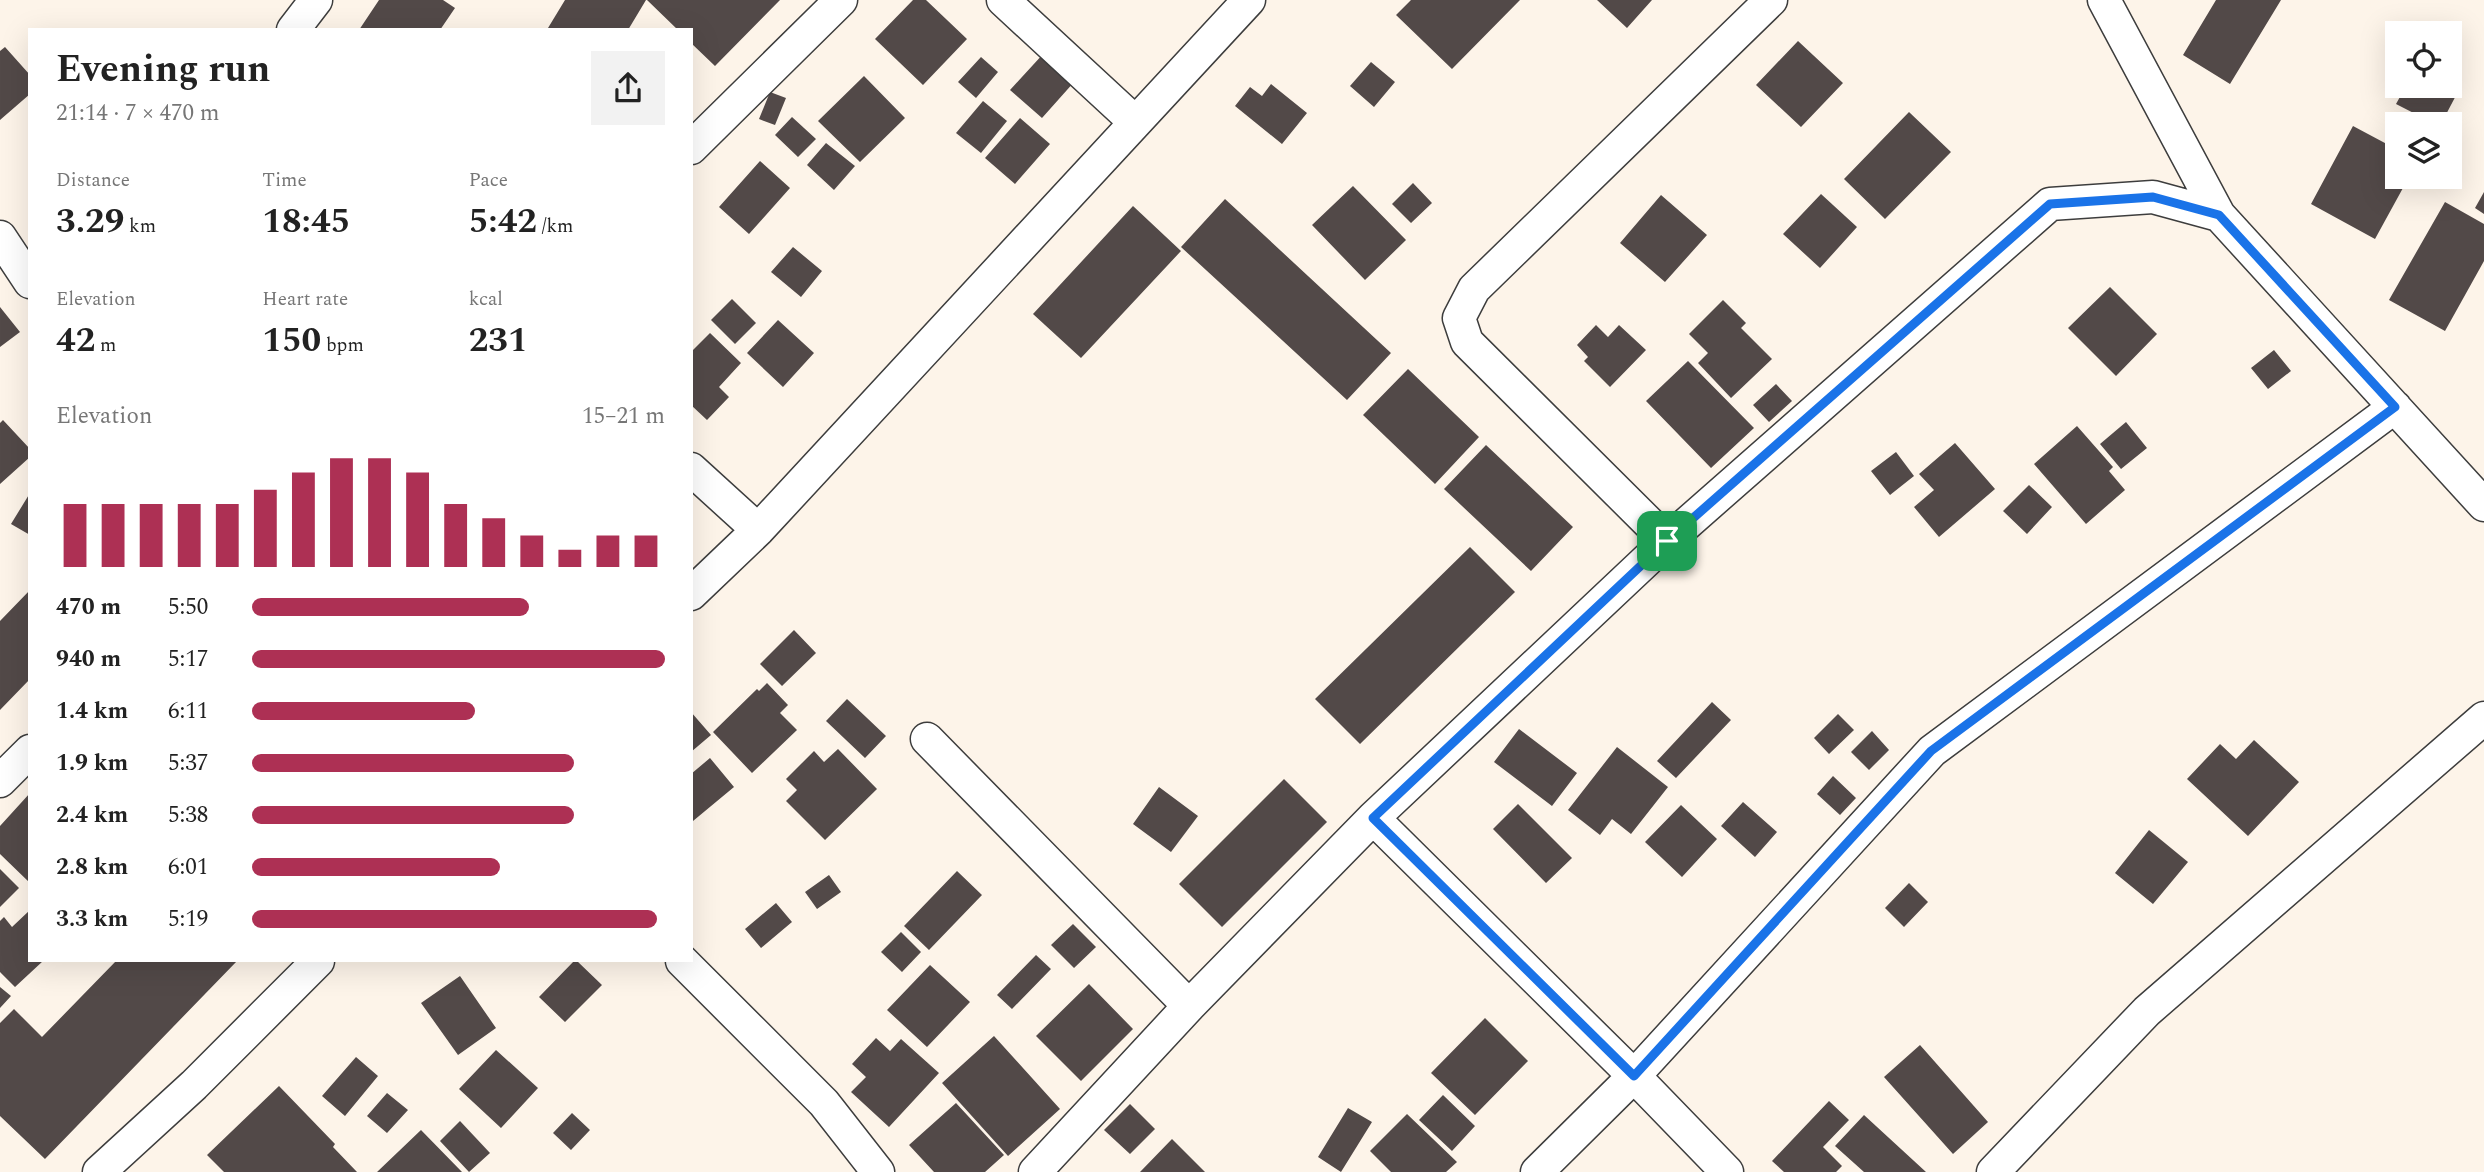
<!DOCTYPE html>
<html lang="en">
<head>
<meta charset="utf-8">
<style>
	:root { --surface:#fff; --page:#f2f2f2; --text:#222; --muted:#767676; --accent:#ad3054 }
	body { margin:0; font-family:Spectral,serif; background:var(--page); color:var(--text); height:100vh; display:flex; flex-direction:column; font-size:26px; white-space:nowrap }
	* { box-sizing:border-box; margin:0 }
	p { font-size:23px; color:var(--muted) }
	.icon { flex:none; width:38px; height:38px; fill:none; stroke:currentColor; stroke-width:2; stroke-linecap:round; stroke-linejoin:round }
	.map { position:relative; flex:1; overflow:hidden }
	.details { position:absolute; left:28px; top:28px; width:665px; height:934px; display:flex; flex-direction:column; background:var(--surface); border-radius:0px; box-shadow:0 7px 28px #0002 }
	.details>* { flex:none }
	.buttons { position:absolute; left:2385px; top:21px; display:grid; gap:14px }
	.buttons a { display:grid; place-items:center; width:77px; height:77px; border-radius:0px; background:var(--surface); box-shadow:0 7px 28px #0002; font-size:35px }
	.pin { position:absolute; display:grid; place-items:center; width:60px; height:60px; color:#fff; margin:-30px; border-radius:14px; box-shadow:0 4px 10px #0006 }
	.round { display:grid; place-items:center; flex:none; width:74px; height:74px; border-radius:0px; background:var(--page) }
	.head { display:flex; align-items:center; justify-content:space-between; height:119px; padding:0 28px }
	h1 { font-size:38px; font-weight:700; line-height:52px }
	.metrics { display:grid; grid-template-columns:repeat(3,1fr); gap:10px; height:119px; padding:7px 28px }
	.metrics div { display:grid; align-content:center }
	.metrics b { font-size:35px; font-weight:700 }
	.metrics small { font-size:19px; font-weight:400 }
	.metrics p { font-size:19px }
	.chart { height:196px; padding:14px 28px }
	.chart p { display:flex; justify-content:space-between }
	.chart svg { width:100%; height:126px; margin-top:7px; stroke:var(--accent); stroke-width:6 }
	ul { padding:0 28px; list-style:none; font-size:23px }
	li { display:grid; grid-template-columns:112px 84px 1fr; align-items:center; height:52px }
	li i { height:18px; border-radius:9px; background:var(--accent) }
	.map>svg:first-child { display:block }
	.building { fill:#524948 }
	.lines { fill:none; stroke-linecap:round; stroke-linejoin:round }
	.street-casing { stroke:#3d3d3d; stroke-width:35 }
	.street { stroke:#fff; stroke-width:32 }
	.route-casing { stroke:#fff; stroke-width:14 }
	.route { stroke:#1a73e8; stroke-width:9 }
</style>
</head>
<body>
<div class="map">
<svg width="2484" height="1172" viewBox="0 0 2484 1172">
	<rect width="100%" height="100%" fill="#fdf4e9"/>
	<path class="building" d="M379 0H443L455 8 440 30H359Z
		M565 0H646L628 30H551L548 28Z
		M647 0H780L715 66 691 43V30H678Z
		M913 0H926L967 39 923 85 875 39Z
		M1411 0H1520L1452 69 1396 15Z
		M1597 0H1652L1627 28Z
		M2216 0H2281L2230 84 2183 55Z
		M1798 41 1843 83 1801 127 1756 85Z
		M5 47 30 75V94L0 120V51Z
		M1044 53 1075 81 1042 118 1010 90Z
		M981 57 998 72 976 98 958 82Z
		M1371 62 1395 82 1374 107 1350 86Z
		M864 76 905 118 860 162 818 121Z
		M2450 78 2462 84 2441 124H2435L2396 104 2406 86H2450Z
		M1271 84 1307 113 1282 144 1235 106 1250 87 1262 96Z
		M770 92 786 98 775 125 759 119Z
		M983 101 1007 121 981 153 956 133Z
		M1909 112 1951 152 1885 219 1844 179Z
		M792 117 816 139 798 157 775 135Z
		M1020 118 1050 144 1015 184 985 158Z
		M2353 126 2398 150V177H2409L2375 239 2311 204Z
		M826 143 855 166 834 190 807 165Z
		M760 161 790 188 749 234 719 207Z
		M1413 183 1432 203 1411 223 1392 204Z
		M1353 186 1406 240 1365 280 1312 225Z
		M2484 192V214L2475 208Z
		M1821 194 1857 227 1820 268 1783 234Z
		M1661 195 1707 235 1665 282 1620 243Z
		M1225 199 1391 353 1347 400 1181 247Z
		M2445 202 2484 224V261L2445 331 2389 300Z
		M1133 206 1181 251 1081 358 1033 314Z
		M793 247 822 271 801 297 771 272Z
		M2110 287 2157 334 2116 376 2068 328Z
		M732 299 756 323 735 344 711 320Z
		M1723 300 1746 323 1741 328 1772 359 1731 398 1698 363 1708 353 1689 334Z
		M0 307 20 332 0 347Z
		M778 320 814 353 783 387 747 353Z
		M1596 325 1608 337 1619 325 1646 350 1610 387 1584 361 1588 357 1577 345Z
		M710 333 741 363 719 387 729 397 707 420 691 405V352Z
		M2274 350 2291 371 2268 389 2251 368Z
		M1688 361 1754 428 1711 468 1646 401Z
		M1408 369 1479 437 1435 484 1363 415Z
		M1776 384 1792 401 1769 422 1753 405Z
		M3 420 30 449V457L0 484V423Z
		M2126 422 2147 448 2121 469 2100 444Z
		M2077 426 2113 467 2109 471 2125 490 2086 524 2034 464Z
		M1955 443 1995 489 1939 537 1914 507 1934 490 1919 474Z
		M1486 445 1573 527 1531 571 1444 489Z
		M1896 452 1914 476 1890 495 1871 471Z
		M2029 485 2052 507 2027 534 2003 511Z
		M30 493V535L11 524Z
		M1470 547 1515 592 1360 744 1315 699Z
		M30 590V679L0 710V621Z
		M794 630 816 653 782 686 760 664Z
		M767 683 788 705 780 713 797 730 752 773 713 732 757 689 759 691Z
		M847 699 886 736 865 758 826 721Z
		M1712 702 1731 720 1676 778 1657 761Z
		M691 712 711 735 691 752Z
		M1838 714 1854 730 1829 754 1814 738Z
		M1519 729 1577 773 1552 806 1494 762Z
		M1872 731 1889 750 1869 770 1851 752Z
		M2254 740 2299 782 2248 836 2187 779 2220 744 2236 759Z
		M1617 747 1668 787 1631 834 1612 819 1600 835 1568 810Z
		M838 749 877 789 825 840 786 801 797 790 786 779 814 751 824 762Z
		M710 758 734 787 693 821 691 819V774Z
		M1833 776 1856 798 1840 815 1817 794Z
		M1284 779 1327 822 1222 927 1179 884Z
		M1159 787 1198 816 1171 852 1133 824Z
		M30 793V883L0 854V826Z
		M1743 802 1777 832 1755 857 1721 826Z
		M1518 804 1572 858 1546 883 1493 829Z
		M1681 805 1717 839 1682 877 1645 842Z
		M2149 830 2188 862 2153 904 2115 873Z
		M0 869 19 888 0 907Z
		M957 871 982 895 929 950 904 926Z
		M829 875 841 892 817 909 805 892Z
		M1909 883 1928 902 1904 927 1885 908Z
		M776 903 792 922 761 948 745 929Z
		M30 910V961H43L15 987 0 972V921L4 917 12 927Z
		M1073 924 1096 947 1074 968 1051 945Z
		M901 932 921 952 902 972 881 952Z
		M1036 955 1051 969 1012 1009 997 995Z
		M116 961H237L45 1159 0 1116V1023L14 1009 42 1037Z
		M574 961H577L602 985 565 1022 539 997Z
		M930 965 970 1002 927 1047 887 1010Z
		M460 976 496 1028 458 1055 421 1003Z
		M1089 984 1133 1029 1081 1081 1036 1036Z
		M0 987 11 996 0 1008Z
		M1485 1018 1528 1061 1475 1115 1431 1073Z
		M994 1036 1060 1109 1008 1156 942 1083Z
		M876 1038 890 1051 901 1039 939 1073 889 1127 851 1092 866 1077 852 1064Z
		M1920 1045 1988 1122 1953 1154 1884 1077Z
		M496 1050 538 1088 501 1128 459 1089Z
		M356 1057 378 1076 345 1116 322 1096Z
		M279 1086 335 1144 333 1147 357 1172H224L207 1155Z
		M387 1093 408 1110 387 1133 367 1116Z
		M1443 1095 1475 1126 1452 1151 1419 1120Z
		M1829 1101 1849 1120 1823 1147 1842 1166 1836 1172H1784L1772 1161Z
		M956 1103 1004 1155 985 1172H934L909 1145Z
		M1130 1104 1155 1129 1130 1154 1104 1130Z
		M1348 1108 1372 1122 1341 1172 1318 1157Z
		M572 1113 590 1130 571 1150 553 1133Z
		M1407 1114 1457 1162 1446 1172H1391L1370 1151Z
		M1864 1115 1926 1172H1864L1835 1146Z
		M460 1121 490 1153 469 1172 440 1141Z
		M421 1130 462 1172H377Z
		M1172 1139 1205 1172H1140Z"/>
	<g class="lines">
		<g class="street-casing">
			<path id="street" d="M1003 0 1135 122
				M2104 0 2219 215
				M293 30 316 0
				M691 148 841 0
				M0 237 30 282
				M691 469 758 530 691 594
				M758 530 1249 0
				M1667 541 1467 342 1459 318 1474 289 1771 0
				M927 739 1189 1006
				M0 781 30 751
				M1373 818 1634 1076 1727 1172
				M682 961 824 1103 878 1172
				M99 1172 194 1085 318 961
				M1035 1172 1189 1006 1373 818 1667 541 2050 204 2153 197 2219 215 2484 505
				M1537 1172 1634 1076 1932 751 2395 407
				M1993 1172 2147 1011 2484 718"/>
		</g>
		<use href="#street" class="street"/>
	</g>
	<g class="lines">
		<g class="route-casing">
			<path id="route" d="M2153 197 2219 215 2395 407 1931 751 1634 1076 1373 818 1667 541 2050 204Z"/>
		</g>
		<use href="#route" class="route"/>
	</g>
</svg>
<div class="buttons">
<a><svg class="icon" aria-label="locate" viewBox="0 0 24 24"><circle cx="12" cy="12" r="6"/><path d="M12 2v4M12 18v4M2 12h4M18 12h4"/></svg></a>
<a><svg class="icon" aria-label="layers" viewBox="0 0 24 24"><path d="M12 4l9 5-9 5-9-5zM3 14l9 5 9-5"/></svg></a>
</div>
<div class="pin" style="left:1667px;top:541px;background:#1e9e55"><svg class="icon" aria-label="arrive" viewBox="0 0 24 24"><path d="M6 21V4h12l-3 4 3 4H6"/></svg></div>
<section class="details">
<div class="head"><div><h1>Evening run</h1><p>21:14 · 7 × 470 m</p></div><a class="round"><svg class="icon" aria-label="share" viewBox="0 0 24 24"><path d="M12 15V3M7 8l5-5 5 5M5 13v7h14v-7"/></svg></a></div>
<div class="metrics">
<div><p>Distance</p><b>3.29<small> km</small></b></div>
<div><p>Time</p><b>18:45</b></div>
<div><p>Pace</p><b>5:42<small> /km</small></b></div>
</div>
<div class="metrics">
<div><p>Elevation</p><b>42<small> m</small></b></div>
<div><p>Heart rate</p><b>150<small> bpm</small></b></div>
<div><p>kcal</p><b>231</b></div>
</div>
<div class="chart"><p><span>Elevation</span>15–21 m</p>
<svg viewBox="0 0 160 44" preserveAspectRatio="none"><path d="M5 44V22M15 44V22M25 44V22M35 44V22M45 44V22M55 44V17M65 44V11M75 44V6M85 44V6M95 44V11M105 44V22M115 44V27M125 44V33M135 44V38M145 44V33M155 44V33"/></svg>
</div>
<ul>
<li><b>470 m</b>5:50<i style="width:67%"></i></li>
<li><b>940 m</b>5:17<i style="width:100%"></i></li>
<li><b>1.4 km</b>6:11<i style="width:54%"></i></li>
<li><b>1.9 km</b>5:37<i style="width:78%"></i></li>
<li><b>2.4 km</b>5:38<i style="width:78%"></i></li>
<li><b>2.8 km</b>6:01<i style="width:60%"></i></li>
<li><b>3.3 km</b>5:19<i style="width:98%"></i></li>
</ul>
</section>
</div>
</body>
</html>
